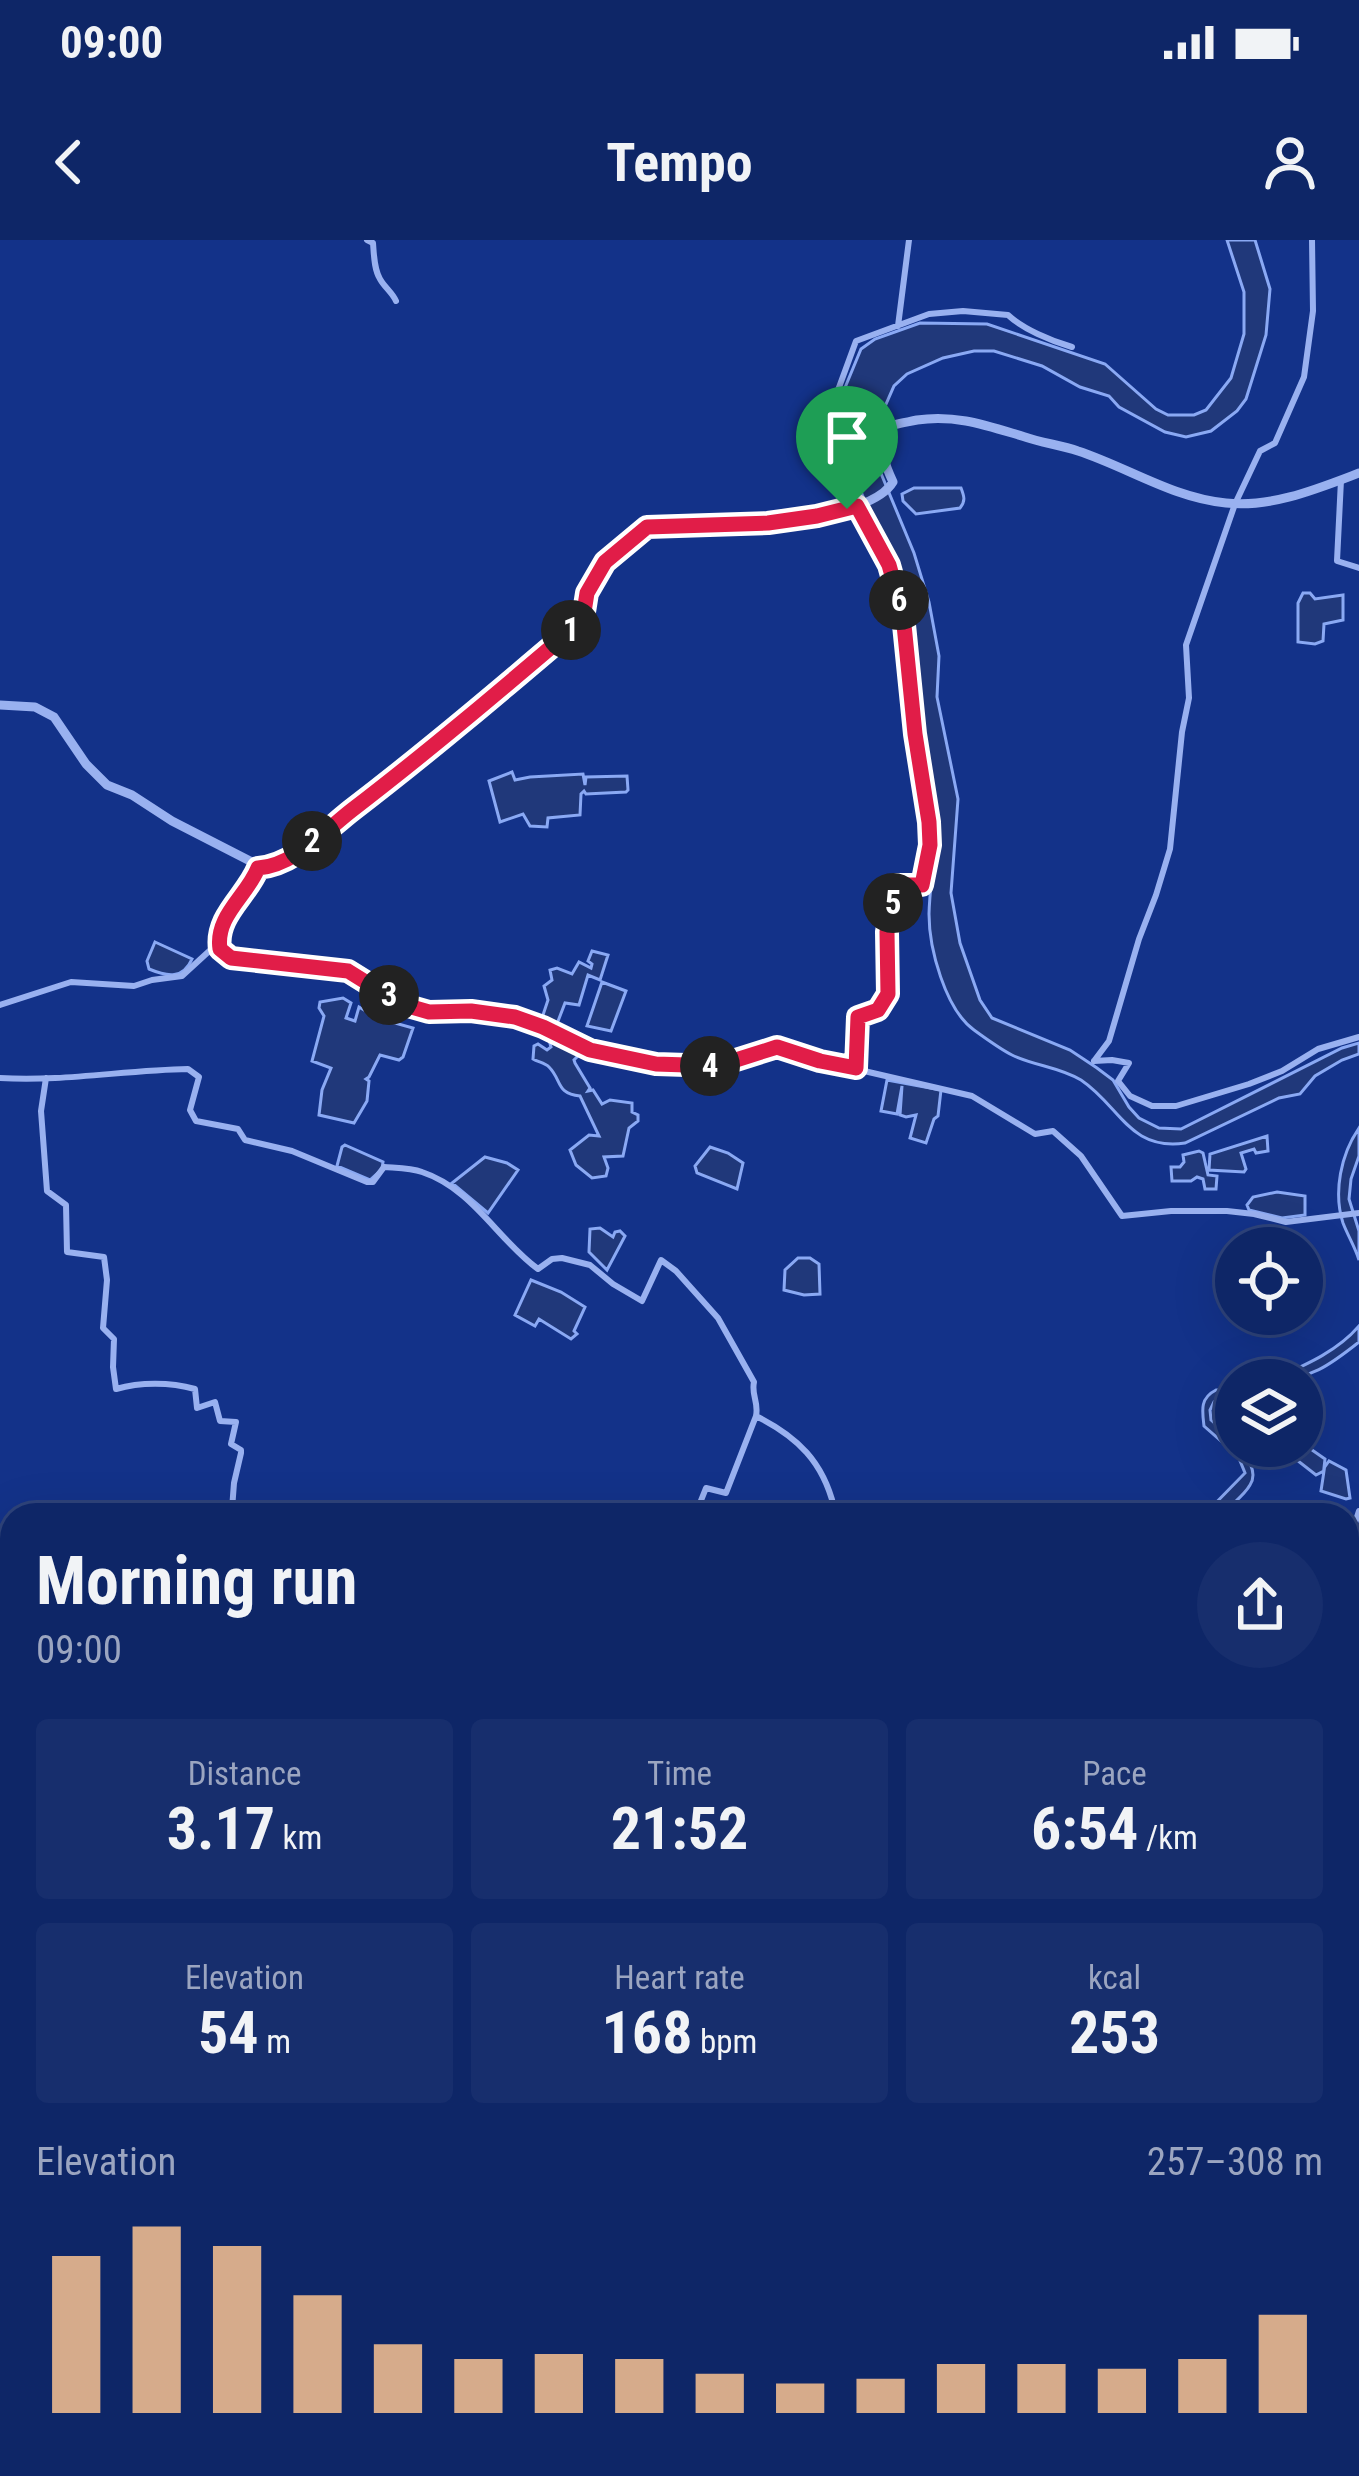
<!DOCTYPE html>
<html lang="en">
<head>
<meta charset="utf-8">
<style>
	:root { --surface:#0e2667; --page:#172e6d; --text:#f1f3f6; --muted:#9ba5c0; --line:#2e437b; --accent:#d6ab8b }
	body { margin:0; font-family:"Roboto Condensed",sans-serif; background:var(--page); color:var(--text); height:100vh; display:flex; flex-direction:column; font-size:45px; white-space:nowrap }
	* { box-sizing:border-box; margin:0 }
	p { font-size:39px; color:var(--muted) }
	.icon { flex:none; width:66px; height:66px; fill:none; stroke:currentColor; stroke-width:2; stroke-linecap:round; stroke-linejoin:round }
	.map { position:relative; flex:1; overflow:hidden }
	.panel { position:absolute; left:0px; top:1263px; width:1359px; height:975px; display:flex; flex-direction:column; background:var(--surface); border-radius:36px 36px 0 0; box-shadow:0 12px 48px #0002,0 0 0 3px var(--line) }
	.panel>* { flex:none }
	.tools { position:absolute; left:1215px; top:987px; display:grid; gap:24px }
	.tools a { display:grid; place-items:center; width:108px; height:108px; border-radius:50%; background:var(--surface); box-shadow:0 12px 48px #0002,0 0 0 3px var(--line); font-size:60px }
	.pin { position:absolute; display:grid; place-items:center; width:102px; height:102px; color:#fff; margin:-123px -51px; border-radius:50% 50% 50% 0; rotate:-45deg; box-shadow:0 0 12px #0007 }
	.pin .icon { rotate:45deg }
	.km { position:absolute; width:60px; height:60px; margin:-30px; border-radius:50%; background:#222; color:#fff; font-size:33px; line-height:60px; text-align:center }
	.round { display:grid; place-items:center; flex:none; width:126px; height:126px; border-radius:63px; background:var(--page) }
	.head { display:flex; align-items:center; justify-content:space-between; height:204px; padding:0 36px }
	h1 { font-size:66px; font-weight:700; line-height:90px }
	.metrics { display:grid; grid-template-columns:repeat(3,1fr); gap:18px; height:204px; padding:12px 36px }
	.metrics div { display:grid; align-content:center; border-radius:12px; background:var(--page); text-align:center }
	.metrics b { font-size:60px; font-weight:700 }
	.metrics small { font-size:33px; font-weight:400 }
	.metrics p { font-size:33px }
	.chart { height:336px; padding:24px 36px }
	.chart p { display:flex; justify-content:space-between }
	.chart svg { width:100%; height:216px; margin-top:12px; stroke:var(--accent); stroke-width:6 }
	.status { display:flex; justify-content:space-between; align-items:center; height:84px; padding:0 60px; background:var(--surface); direction:ltr }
	.status svg { height:33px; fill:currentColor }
	header { display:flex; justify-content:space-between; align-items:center; height:156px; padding:0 36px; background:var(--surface); font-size:54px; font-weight:700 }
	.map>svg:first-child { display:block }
	.water { fill:#20387a; stroke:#8aa9f4; stroke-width:3 }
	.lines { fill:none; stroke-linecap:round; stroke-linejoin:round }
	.minor { stroke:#99b1f0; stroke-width:6 }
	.tertiary { stroke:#99b1f0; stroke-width:9 }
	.route-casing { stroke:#fff; stroke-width:24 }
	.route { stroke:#e11d48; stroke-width:15 }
</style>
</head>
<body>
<div class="status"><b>09:00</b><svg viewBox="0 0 49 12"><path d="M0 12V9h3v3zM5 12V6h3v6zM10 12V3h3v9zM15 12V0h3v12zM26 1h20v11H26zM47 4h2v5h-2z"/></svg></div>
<header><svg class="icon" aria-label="back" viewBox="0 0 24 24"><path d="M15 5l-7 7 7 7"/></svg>Tempo<svg class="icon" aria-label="person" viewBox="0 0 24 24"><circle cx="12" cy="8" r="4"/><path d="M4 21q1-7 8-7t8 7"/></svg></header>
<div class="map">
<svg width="1359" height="2236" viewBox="0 0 1359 2236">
	<rect width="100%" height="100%" fill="#133289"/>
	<path class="water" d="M1227 0H1255L1270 49 1266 95 1246 159 1237 171 1211 191 1186 197 1165 192 1119 167 1109 156 1080 147 1042 126 994 111H974L943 118 907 134 894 146 876 187 874 201 875 219 914 313 929 362 939 416 937 457 958 559 951 653 960 703 980 760 992 778 1070 810 1097 828 1113 840 1129 867 1139 878 1159 888 1181 889 1342 808 1359 803V814L1342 820 1315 836 1300 854 1279 858 1185 903C1129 911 1120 866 1081 840 1060 827 1035 826 1012 815 1000 809 985 798 974 790 945 769 929 708 929 674 930 630 943 589 926 547L918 432 904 364 891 324 837 194V167L861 109 875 99 920 83 987 84 1105 124 1156 169 1168 175H1194L1206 170 1231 138 1244 94V52Z
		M914 248H961C964 256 966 261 960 268L916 274 903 261 902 254Z
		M1303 353H1310L1315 359 1343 355V380L1324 384 1323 401 1315 404 1298 402V363Z
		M512 532 515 540 530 537 583 534 585 545 586 537 627 536 628 550 626 552 586 554 584 551 581 554 580 575 548 578 547 587 530 586 523 574 500 582 489 541Z
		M155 702 192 719C183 739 168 737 149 729L147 721Z
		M592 711 608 715 600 740 588 735 579 765 565 763 555 789 541 781 548 760 544 746 552 740 550 730 557 728 572 734 579 722 591 728 592 724 588 721Z
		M602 742 626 751 611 791 587 786Z
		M343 758 351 763 346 778 355 781 359 767 369 773 382 771 391 782 413 788 403 817 399 820 380 815 369 837 366 839 369 841 367 861 354 883 319 875 322 850 331 828 312 821 324 776 319 768 320 762Z
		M555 797 583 811 574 820 575 823 590 848 588 851 593 850 602 864 610 860 632 863V872L638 875V881L629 888 623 916 604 917 608 928 606 936 592 938 576 925 570 910 589 895 599 896 580 856C556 854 562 840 549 827 545 823 538 822 533 819L534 806 538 804 547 810 551 807 549 800Z
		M887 840 941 850 938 876 934 879 926 903 910 898 916 875 906 877 900 875 902 846 897 874 881 871Z
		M1359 888V916L1351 939 1349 959 1359 991V1020C1355 1007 1348 996 1343 983 1333 952 1341 914 1359 888Z
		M1267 896 1268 911 1256 913 1254 909 1241 913 1246 929 1244 932 1209 930 1210 914Z
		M345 905 383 922 382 929 370 940 337 926 342 907Z
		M710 907 728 913 743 923 737 949 697 933 695 926Z
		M1199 911 1203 913 1208 935 1217 936 1216 949H1205L1203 939 1197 937 1191 941H1172L1171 927H1180L1184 922 1183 915Z
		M485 917 507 923 518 930 488 973 452 943Z
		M1277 952 1305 956V975L1282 978 1249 970 1247 965 1253 957Z
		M600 988 613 997 615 992 620 991 625 996 607 1030 589 1012 590 989Z
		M798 1018H810L819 1024 820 1054 804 1055 784 1050 785 1030Z
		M531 1040 561 1052 585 1067 574 1091 577 1094 571 1099 539 1079 535 1086 515 1075Z
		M1359 1086V1102C1330 1125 1310 1140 1272 1140 1303 1126 1337 1112 1359 1086Z
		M1216 1150H1236V1159L1214 1162 1210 1170 1211 1180C1225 1193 1264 1224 1250 1245 1244 1256 1230 1265 1222 1275H1204L1245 1233 1238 1216 1204 1186C1202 1170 1200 1158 1216 1150Z
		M1302 1203 1325 1219 1324 1228 1329 1221 1346 1230 1350 1258 1346 1259 1321 1251 1324 1231 1316 1235 1284 1210 1289 1206H1302Z"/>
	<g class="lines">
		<path class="minor" d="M367 0 373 3C374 15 374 29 380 39 385 48 392 52 396 61
			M898 86 909 0
			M1341 240 1337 321 1359 328
			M258 629C247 657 215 676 221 709L231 718 348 731 401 763 429 772 471 771 515 777 543 787 590 810 655 824 717 826 777 807 821 821 972 856 1035 894 1053 891 1081 916 1122 976 1171 971H1227L1254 974 1286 982 1359 973
			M0 765 71 742 134 746 152 740 182 736 218 703
			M1094 821 1109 801 1139 699 1156 655 1170 609 1182 492 1189 458 1186 405 1235 264 1260 211 1275 203 1304 137 1313 71 1312 0
			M1094 821 1112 820 1129 823 1118 841 1130 856 1152 866H1176L1249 844 1282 831 1318 809 1359 797
			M856 828 858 777 878 770 888 754 887 692 896 645H923L930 605 929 582 915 494 903 375 888 325 857 266 831 195 834 161 856 101 929 74 963 71 1008 75C1023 89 1051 101 1072 107
			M0 838C61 842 126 830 188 829L199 837 190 870 196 881 238 889 245 900 292 911 367 942H373L384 927C396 928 411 928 422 932 473 949 497 999 538 1029L552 1019 562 1018 590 1025 613 1044 642 1061 661 1020 676 1031 718 1078 754 1142C751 1155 759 1162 756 1176 798 1197 823 1222 834 1267L845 1275
			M46 838 41 871 47 951 66 965 67 1012 104 1017 107 1040 103 1088 114 1099 113 1127 116 1149C140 1142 170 1142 195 1149L197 1168 215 1162 220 1181 236 1182 231 1204 241 1210V1213L234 1243 232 1269 207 1263 205 1275
			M700 1275V1263L706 1248 726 1253 756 1176
			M1347 1308 1359 1271
			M0 1345 12 1346
			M1347 1408 1359 1414
			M0 1445 12 1472
			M1347 1447 1359 1435
			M1347 1591 1359 1586
			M12 1803 4 1829 12 1858
			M0 2033 12 2039
			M1347 2063 1359 2066
			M427 2226 429 2236
			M184 2236 185 2226
			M696 2236V2226"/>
		<path class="tertiary" d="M0 465 35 467 54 477 86 524 107 545 132 555 172 581 250 621 258 628C293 625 325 591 352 570 429 511 502 449 576 386 583 374 584 364 588 352 597 327 621 303 644 290 661 281 688 286 708 286 749 286 871 279 893 242 885 225 880 211 883 191 893 183 904 183 917 180 956 174 988 186 1025 197 1042 203 1061 205 1078 211 1127 227 1173 258 1226 263 1271 268 1317 249 1359 233"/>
	</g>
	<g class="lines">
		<g class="route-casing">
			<path id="route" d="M857 266 889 325 903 375 915 494 929 582 930 605 922 645H896L887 692 888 754 878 770 858 777 856 828 820 821 777 807 717 826 656 824 590 810 543 787 515 777 471 771 429 772 401 764 348 731 231 718 220 709C215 676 247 656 258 628 293 626 325 591 352 570 429 511 502 449 576 386L584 372 587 353 605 322 647 287 768 283 817 276Z"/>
		</g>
		<use href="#route" class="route"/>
	</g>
</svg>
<div class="tools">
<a><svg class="icon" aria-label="locate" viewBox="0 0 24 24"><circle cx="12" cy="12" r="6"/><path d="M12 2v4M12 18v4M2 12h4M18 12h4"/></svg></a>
<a><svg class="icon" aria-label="layers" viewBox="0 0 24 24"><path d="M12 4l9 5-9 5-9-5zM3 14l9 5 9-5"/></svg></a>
</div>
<div class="pin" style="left:847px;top:269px;background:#1e9e55"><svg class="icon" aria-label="arrive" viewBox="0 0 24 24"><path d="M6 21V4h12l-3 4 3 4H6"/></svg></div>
<b class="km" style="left:571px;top:390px">1</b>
<b class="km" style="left:312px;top:601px">2</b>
<b class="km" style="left:389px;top:755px">3</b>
<b class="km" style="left:710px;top:826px">4</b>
<b class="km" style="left:893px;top:663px">5</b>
<b class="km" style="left:899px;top:360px">6</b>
<section class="panel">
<div class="head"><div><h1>Morning run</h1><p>09:00</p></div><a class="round"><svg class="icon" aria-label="share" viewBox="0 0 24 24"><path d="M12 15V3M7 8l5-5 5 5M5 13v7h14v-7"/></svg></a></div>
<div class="metrics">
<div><p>Distance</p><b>3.17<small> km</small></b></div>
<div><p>Time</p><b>21:52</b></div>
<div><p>Pace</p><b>6:54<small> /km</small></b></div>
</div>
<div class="metrics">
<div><p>Elevation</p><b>54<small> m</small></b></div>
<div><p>Heart rate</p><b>168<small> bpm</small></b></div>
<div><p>kcal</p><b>253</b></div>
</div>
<div class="chart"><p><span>Elevation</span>257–308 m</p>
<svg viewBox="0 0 160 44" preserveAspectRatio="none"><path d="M5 44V12M15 44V6M25 44V10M35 44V20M45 44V30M55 44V33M65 44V32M75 44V33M85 44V36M95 44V38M105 44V37M115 44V34M125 44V34M135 44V35M145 44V33M155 44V24"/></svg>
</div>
</section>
</div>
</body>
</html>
